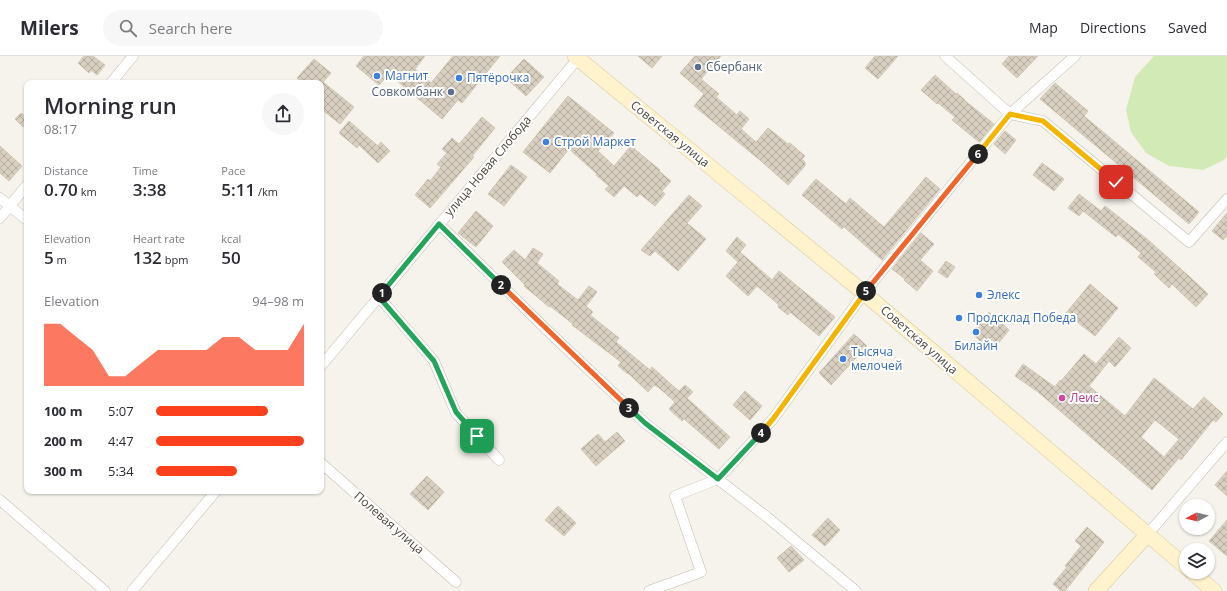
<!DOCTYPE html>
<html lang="en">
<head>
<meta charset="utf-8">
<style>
	:root { --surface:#fff; --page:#f7f7f7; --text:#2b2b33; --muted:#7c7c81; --line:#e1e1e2; --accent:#fc3f1d }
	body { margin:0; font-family:"Open Sans",sans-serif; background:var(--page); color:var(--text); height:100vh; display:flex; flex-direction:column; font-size:15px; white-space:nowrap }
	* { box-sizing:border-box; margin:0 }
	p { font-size:13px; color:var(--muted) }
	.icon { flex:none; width:22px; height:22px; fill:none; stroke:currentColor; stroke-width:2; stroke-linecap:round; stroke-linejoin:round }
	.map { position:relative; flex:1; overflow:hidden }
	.panel { position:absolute; left:24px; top:24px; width:300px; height:414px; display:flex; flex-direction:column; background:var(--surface); border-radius:8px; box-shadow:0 1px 3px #0004 }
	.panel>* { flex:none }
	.needle { width:26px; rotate:263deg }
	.buttons { position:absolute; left:1179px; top:443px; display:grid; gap:8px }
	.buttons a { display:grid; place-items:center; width:36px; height:36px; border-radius:50%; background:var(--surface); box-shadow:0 1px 3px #0004; font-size:20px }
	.pin { position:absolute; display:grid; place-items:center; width:34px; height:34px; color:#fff; margin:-17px; border-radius:8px; box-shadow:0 2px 6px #0006 }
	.km { position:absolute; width:20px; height:20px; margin:-10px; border-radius:50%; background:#222; color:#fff; font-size:11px; line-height:20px; text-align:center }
	.round { display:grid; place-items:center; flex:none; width:42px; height:42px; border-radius:21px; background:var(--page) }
	.summary { display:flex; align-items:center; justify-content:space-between; height:68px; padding:0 20px }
	h1 { font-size:22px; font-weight:600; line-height:30px }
	.stats { display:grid; grid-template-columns:repeat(3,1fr); gap:6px; height:68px; padding:4px 20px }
	.stats div { display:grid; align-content:center }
	.stats b { font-size:17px; font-weight:600 }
	.stats small { font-size:11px; font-weight:400 }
	.stats p { font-size:11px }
	.chart { height:112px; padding:8px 20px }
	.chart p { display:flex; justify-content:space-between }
	.chart svg { width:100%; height:72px; margin-top:4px; fill:var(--accent); opacity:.7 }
	ul { padding:0 20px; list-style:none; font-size:13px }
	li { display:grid; grid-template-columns:64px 48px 1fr; align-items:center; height:30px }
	li i { height:10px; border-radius:5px; background:var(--accent) }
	header { display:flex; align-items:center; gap:24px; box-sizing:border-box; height:56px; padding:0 20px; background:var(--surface); border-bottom:1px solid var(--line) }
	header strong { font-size:19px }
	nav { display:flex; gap:22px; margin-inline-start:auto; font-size:14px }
	.search { width:280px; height:36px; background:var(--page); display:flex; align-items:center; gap:10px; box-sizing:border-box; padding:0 14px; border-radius:22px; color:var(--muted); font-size:15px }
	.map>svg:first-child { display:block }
	.green { fill:#d2eab5 }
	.building { fill:url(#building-cross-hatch); stroke:#d3c7b4; fill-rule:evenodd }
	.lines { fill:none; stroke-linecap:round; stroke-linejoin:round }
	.street-casing { stroke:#c2bbae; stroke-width:11 }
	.secondary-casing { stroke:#d6c79b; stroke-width:16 }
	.street { stroke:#fff; stroke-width:10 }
	.secondary { stroke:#fff3cd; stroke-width:15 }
	.split-1-casing { stroke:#fff; stroke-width:8 }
	.split-2-casing { stroke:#fff; stroke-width:8 }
	.split-3-casing { stroke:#fff; stroke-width:8 }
	.split-4-casing { stroke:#fff; stroke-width:8 }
	.split-5-casing { stroke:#fff; stroke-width:8 }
	.split-6-casing { stroke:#fff; stroke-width:8 }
	.split-7-casing { stroke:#fff; stroke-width:8 }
	.split-1 { stroke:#22a559; stroke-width:5 }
	.split-2 { stroke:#22a559; stroke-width:5 }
	.split-3 { stroke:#f0652b; stroke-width:5 }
	.split-4 { stroke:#22a559; stroke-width:5 }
	.split-5 { stroke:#f5b400; stroke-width:5 }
	.split-6 { stroke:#f0652b; stroke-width:5 }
	.split-7 { stroke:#f5b400; stroke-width:5 }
	.service-dot { fill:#5c6f8a; stroke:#fff; stroke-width:1.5 }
	.shop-dot { fill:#3f7fe0; stroke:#fff; stroke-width:1.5 }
	.hotel-dot { fill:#d1479c; stroke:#fff; stroke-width:1.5 }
	.labels { text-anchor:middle; stroke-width:4; stroke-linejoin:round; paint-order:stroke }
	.service-label { font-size:12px; fill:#4e5e75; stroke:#fff; text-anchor:start }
	.shop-label { font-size:12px; fill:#366cbe; stroke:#fff; text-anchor:start }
	.street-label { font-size:12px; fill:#4b4439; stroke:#fff }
	.hotel-label { font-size:12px; fill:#b23c85; stroke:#fff; text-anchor:start }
</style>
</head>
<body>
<header>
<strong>Milers</strong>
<div class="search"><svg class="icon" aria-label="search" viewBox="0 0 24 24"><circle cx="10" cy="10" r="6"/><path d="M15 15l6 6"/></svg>Search here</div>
<nav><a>Map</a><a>Directions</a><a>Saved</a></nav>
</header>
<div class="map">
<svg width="1227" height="535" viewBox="0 0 1227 535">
	<defs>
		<pattern id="building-cross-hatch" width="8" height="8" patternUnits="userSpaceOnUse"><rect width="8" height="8" fill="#d8cfc1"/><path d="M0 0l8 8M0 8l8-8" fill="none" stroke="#b1aa9e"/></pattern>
	</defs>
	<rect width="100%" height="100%" fill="#f6f3ec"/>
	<path class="green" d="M1154 0H1227V100L1224 104 1203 114 1169 110 1146 97 1131 76 1126 54 1135 21Z"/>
	<path class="building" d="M84 0H93L105 9 97 19 91 14 89 17 78 7Z
		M364 0H425L415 13 431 27 453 0H500L462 47 458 44 442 63 389 18 379 29 356 10Z
		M638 0H662L652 12Z
		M695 0H721L701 23 719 38 716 41 737 59 740 55 749 63 741 73 756 86 768 72 788 88 790 87 805 100 802 103 805 106V110L788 129 761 105 694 50 704 38 680 17Z
		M875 0H898L878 23 865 12Z
		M1009 0H1038L1017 22 1002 8Z
		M314 3 331 17 323 26 354 51 340 68 321 53V27H303L297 22Z
		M524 3 544 21 526 40 506 22Z
		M935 19 956 38 957 37 965 44H964L994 68 979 86 952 64 955 61 938 47 937 48 921 34Z
		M1055 27 1088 55 1084 60 1199 156 1189 168 1040 43Z
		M568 40 614 77 598 95 614 110 631 90 660 114 659 115 671 125 662 135 665 138 655 150 640 138 637 141 624 130 614 141 605 133 609 130 596 119 597 118 569 93 550 117 523 96Z
		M21 57 27 62V66L23 71 15 63Z
		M482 61 495 72 472 100 474 101 430 152 415 139 428 123 430 125 441 111 437 108 447 97 442 93 452 82 459 88Z
		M349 65 378 90 381 86 390 95 378 107 359 89 357 92 339 77Z
		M1005 75 1016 84 1005 98 994 88Z
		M0 90 22 110 9 125 0 117Z
		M1042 107 1064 123 1054 135 1033 119Z
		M511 109 527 121 504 150 488 138Z
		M926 121 940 133 882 204 844 171 842 173 802 139 816 123 846 148 850 142 884 171Z
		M1079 138 1101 155 1105 150 1147 183 1190 221 1208 238 1196 251 1172 228 1169 232 1154 218 1156 216 1138 201 1141 197 1118 178 1116 181 1083 155 1079 160 1068 152Z
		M689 139 702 150 687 167 706 183 678 215 655 195 650 200 641 194Z
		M476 155 493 170 476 191 458 177Z
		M1227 157V180L1223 184 1212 175Z
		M921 177 934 188 920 204 933 215 917 235 904 224 905 223 892 213Z
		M737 181 746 189 740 196 772 224 779 215 835 261 819 280 790 256 788 259 778 251 779 249 757 230 748 240 726 220 738 206 726 195Z
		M533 192 543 198 537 207 559 225 557 228 578 244 589 230 597 236 586 250 593 256 590 259 619 282 616 286 650 314 652 311 673 330 679 335 685 329 693 336 687 342 730 381 719 393 684 363 682 365 669 353 675 346 658 331 654 329 648 336 628 317V318L618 310 621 306 572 269 573 268 550 250 549 251 524 230 525 229 502 206 514 194 525 204Z
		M946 205 955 211 947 222 938 216Z
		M1090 228 1118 252 1095 280 1066 257Z
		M989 256 1009 274 992 295 971 277Z
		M854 278 867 290 831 329 819 317Z
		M1119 281 1131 292 1115 311 1109 305 1089 330 1125 360 1154 322 1193 353 1204 341 1223 358 1216 366 1213 364 1181 404 1179 402 1152 434 1038 336 1015 320 1023 308 1055 331 1060 324 1061 325 1084 298 1096 308ZM1155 364 1179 383 1164 401 1141 381Z
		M745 335 762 350 750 364 733 349Z
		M617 376 625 385 596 410 581 393 598 378 605 386Z
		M1227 415V440L1215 429Z
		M427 420 444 436 428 454 410 438Z
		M558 450 576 467 564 480 545 464Z
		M828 462 840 474 825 490 812 479Z
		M1227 464V500L1209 485Z
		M1087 471 1104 486 1065 535H1061L1053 528 1067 511 1065 510 1081 490 1075 485Z
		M791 490 804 504 789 516 777 502Z"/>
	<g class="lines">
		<g class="street-casing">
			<path id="street" d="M945 0 1010 58 1043 65 1189 186 1227 143
				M111 27 133 0
				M0 142 27 164
				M0 162 27 129
				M439 168 550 277 645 367 767 461 856 535
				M379 241 434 305 456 357 499 404
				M321 310 580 0
				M321 407 456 526
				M0 444 105 535
				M1147 479 1227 386
				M132 535 216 435
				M649 535 701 516 675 440 718 423 773 363 864 237 1010 58 1075 0"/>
		</g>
		<g class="secondary-casing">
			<path id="secondary" d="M575 0 864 237 1186 511
				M1192 516 1214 535
				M1096 535 1147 479"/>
		</g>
		<use href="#street" class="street"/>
		<use href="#secondary" class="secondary"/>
	</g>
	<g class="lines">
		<g class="split-1-casing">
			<path id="split-1" d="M382 237 379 241 434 305 456 356 477 380"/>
		</g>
		<g class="split-2-casing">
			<path id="split-2" d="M382 237 439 168 501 229"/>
		</g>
		<g class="split-3-casing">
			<path id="split-3" d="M501 229 629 352"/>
		</g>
		<g class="split-4-casing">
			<path id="split-4" d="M629 352 645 367 718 423 761 377"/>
		</g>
		<g class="split-5-casing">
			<path id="split-5" d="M761 377 773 363 866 235"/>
		</g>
		<g class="split-6-casing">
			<path id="split-6" d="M866 235 978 98"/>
		</g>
		<g class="split-7-casing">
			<path id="split-7" d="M978 98 1010 58 1043 65 1116 126"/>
		</g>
		<use href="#split-1" class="split-1"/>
		<use href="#split-2" class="split-2"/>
		<use href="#split-3" class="split-3"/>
		<use href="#split-4" class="split-4"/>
		<use href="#split-5" class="split-5"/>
		<use href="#split-6" class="split-6"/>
		<use href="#split-7" class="split-7"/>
	</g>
	<g class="service-dot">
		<circle cx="698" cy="11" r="4"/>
		<circle cx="451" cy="36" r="4"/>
	</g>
	<g class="shop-dot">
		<circle cx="377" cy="20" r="4"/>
		<circle cx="459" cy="22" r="4"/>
		<circle cx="546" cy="86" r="4"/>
		<circle cx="979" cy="239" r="4"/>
		<circle cx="959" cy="262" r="4"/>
		<circle cx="976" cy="276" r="4"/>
		<circle cx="843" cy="303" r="4"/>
	</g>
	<circle class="hotel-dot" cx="1062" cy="342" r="4"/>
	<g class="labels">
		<g class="service-label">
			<text x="706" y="15">Сбербанк</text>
			<text x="443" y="40" text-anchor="end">Совкомбанк</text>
		</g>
		<g class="shop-label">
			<text x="385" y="24">Магнит</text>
			<text x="467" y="26">Пятёрочка</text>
			<text x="554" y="90">Строй Маркет</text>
			<text x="987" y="243">Элекс</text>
			<text x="967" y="266">Продсклад Победа</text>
			<text x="976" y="294" text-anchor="middle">Билайн</text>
			<text x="851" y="300">Тысяча<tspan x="851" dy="14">мелочей</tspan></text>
		</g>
		<g class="street-label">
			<text transform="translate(670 78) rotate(39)" y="4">Советская улица</text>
			<text transform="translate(488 110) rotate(-50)" y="4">улица Новая Слобода</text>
			<text transform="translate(919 284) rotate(41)" y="4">Советская улица</text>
			<text transform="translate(389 467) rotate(41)" y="4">Полевая улица</text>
		</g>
		<g class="hotel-label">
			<text x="1070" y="346">Леис</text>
		</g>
	</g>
</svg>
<div class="buttons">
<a><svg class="needle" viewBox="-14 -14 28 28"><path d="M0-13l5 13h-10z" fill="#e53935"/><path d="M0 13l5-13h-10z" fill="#7c7c81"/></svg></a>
<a><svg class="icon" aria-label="layers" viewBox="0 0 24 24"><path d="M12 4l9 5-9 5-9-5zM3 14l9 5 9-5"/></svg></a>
</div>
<div class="pin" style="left:477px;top:380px;background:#1e9e55"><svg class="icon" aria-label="arrive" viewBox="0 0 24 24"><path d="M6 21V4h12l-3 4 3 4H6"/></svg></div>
<div class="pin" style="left:1116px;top:126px;background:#d93025"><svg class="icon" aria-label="check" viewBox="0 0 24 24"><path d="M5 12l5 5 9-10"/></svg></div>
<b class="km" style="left:382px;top:237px">1</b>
<b class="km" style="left:501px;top:229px">2</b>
<b class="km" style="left:629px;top:352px">3</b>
<b class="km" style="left:761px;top:377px">4</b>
<b class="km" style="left:866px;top:235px">5</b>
<b class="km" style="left:978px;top:98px">6</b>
<section class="panel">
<div class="summary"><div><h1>Morning run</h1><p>08:17</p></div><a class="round"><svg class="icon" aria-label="share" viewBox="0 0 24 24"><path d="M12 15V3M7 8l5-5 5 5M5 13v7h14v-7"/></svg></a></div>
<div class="stats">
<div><p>Distance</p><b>0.70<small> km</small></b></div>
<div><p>Time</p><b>3:38</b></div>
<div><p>Pace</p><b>5:11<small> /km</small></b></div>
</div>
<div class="stats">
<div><p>Elevation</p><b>5<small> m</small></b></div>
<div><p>Heart rate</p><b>132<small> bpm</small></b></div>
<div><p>kcal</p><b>50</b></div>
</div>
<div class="chart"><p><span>Elevation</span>94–98 m</p>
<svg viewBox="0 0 160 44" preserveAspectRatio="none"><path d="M0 44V6L10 6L20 14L30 22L40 38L50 38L60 30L70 22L80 22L90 22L100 22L110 14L120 14L130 22L140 22L150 22L160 6V44z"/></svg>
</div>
<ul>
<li><b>100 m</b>5:07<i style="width:76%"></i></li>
<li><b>200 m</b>4:47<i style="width:100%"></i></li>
<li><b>300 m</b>5:34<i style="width:55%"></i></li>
</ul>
</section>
</div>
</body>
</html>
